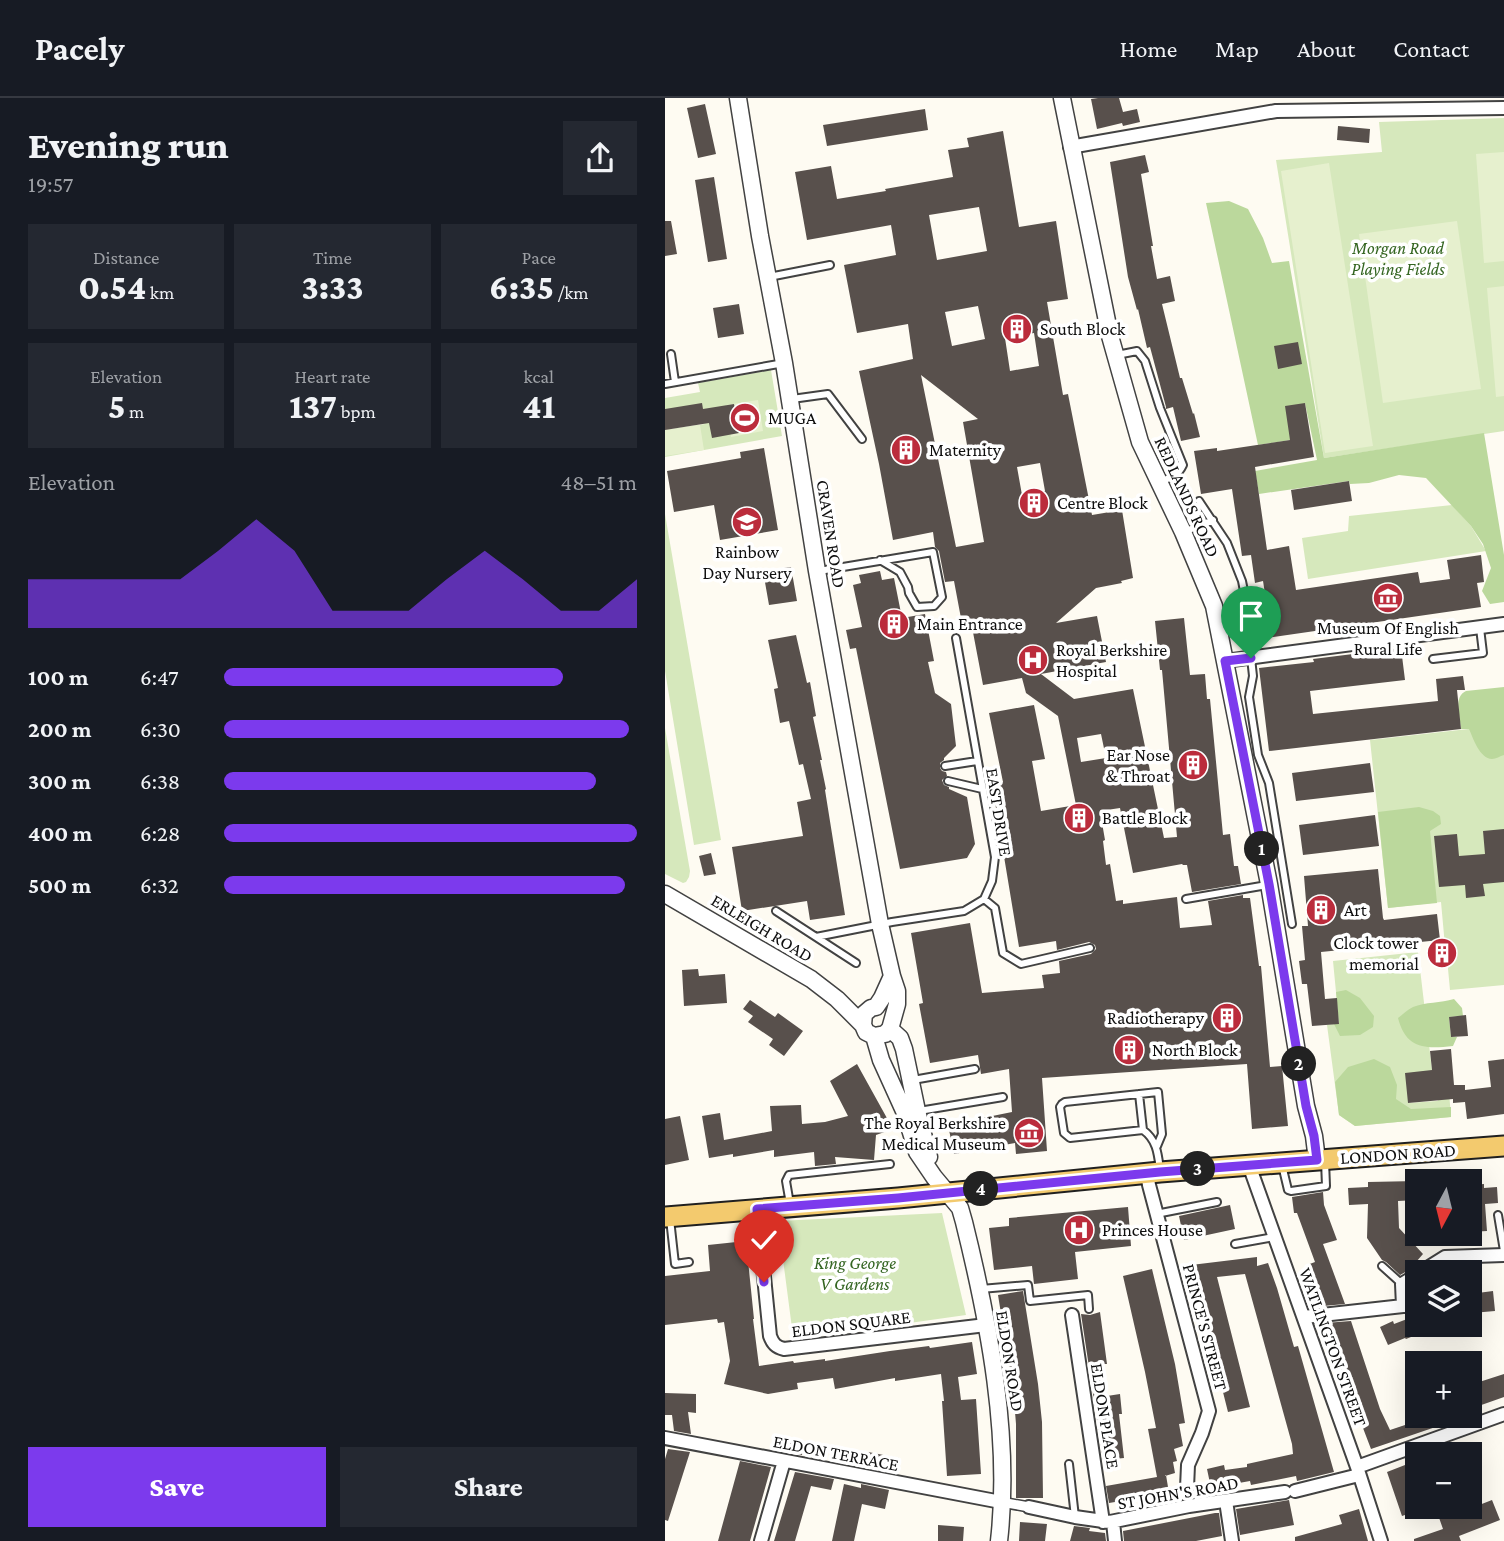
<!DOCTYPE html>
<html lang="en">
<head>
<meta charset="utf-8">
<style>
	:root { --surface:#171b24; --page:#242831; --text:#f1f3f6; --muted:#9ea1a6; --line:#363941; --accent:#7c3aed }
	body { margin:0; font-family:"Crimson Pro",serif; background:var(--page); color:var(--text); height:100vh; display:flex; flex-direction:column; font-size:26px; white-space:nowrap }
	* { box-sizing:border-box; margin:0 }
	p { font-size:23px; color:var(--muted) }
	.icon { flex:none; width:38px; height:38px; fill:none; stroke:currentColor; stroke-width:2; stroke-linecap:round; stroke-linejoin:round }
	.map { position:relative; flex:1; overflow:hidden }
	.details { display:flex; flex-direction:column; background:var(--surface); width:665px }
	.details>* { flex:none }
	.needle { width:46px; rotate:187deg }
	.controls { position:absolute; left:740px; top:1071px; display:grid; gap:14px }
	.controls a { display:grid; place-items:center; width:77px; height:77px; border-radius:0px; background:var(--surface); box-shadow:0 7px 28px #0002; font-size:35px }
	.pin { position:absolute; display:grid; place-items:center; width:60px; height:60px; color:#fff; margin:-72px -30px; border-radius:50% 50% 50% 0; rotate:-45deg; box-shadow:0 0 7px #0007 }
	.pin .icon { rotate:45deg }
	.km { position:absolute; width:35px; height:35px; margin:-18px; border-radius:50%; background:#222; color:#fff; font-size:19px; line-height:35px; text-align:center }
	.round { display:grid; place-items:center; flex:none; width:74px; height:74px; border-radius:0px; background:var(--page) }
	.headline { display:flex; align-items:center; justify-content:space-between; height:119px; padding:0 28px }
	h1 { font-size:38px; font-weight:800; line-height:52px }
	.metrics { display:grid; grid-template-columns:repeat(3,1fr); gap:10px; height:119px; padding:7px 28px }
	.metrics div { display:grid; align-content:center; border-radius:0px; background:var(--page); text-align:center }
	.metrics b { font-size:35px; font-weight:800 }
	.metrics small { font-size:19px; font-weight:400 }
	.metrics p { font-size:19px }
	.chart { height:196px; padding:14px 28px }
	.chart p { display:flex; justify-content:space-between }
	.chart svg { width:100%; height:126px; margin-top:7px; fill:var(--accent); opacity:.7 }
	.action { display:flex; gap:14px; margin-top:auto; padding:14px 28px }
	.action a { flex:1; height:80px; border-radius:0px; background:var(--accent); color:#fff; font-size:28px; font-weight:800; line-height:80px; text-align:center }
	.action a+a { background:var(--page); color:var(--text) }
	ul { padding:0 28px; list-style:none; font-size:23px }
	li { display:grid; grid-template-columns:112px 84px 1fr; align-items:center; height:52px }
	li i { height:18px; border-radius:9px; background:var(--accent) }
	header { display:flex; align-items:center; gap:42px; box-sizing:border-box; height:98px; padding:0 35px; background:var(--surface); border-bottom:2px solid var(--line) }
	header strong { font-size:33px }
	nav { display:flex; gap:38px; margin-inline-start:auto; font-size:24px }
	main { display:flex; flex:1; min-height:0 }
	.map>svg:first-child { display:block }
	.green { fill:#d6e8bc }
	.forest { fill:#bbd89c }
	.pitch { fill:#e6f0ce }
	.building { fill:#58504c; fill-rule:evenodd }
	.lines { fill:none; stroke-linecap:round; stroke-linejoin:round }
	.service-casing { stroke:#424242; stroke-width:10 }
	.pedestrian-casing { stroke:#424242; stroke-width:12 }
	.minor-casing { stroke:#424242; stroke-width:16 }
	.tertiary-casing { stroke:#424242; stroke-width:19 }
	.primary-casing { stroke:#202020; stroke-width:23 }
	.service { stroke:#fff; stroke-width:6 }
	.pedestrian { stroke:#fff; stroke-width:9 }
	.minor { stroke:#fff; stroke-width:12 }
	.tertiary { stroke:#fff; stroke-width:16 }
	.primary { stroke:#f3ca6e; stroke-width:19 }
	.route-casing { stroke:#fff; stroke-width:14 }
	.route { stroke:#7c3aed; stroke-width:9 }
	.labels { text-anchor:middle; stroke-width:7; stroke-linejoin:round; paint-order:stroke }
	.park-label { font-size:18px; font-style:italic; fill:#346521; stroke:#fff }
	.poi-label { font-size:18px; fill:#0f0f0f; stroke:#fff; text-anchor:start }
	.street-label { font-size:18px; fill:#0f0f0f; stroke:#fff }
</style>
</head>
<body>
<header>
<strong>Pacely</strong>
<nav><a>Home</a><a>Map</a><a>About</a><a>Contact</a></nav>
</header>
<main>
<section class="details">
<div class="headline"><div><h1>Evening run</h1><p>19:57</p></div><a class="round"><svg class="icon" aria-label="share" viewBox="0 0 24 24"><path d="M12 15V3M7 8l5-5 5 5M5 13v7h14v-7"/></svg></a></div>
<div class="metrics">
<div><p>Distance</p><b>0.54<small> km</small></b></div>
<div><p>Time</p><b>3:33</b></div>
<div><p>Pace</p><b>6:35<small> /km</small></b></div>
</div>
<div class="metrics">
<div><p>Elevation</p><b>5<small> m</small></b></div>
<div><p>Heart rate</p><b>137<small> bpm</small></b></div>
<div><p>kcal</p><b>41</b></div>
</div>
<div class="chart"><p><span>Elevation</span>48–51 m</p>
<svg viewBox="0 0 160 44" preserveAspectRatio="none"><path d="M0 44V27L10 27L20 27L30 27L40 27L50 17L60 6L70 17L80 38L90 38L100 38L110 27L120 17L130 27L140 38L150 38L160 27V44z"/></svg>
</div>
<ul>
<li><b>100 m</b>6:47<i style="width:82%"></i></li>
<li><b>200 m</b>6:30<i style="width:98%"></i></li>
<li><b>300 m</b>6:38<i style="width:90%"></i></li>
<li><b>400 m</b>6:28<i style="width:100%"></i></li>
<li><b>500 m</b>6:32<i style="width:97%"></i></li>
</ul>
<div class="action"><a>Save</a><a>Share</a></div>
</section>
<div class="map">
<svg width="839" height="1443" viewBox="0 0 839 1443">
	<rect width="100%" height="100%" fill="#fefbf2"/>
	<path class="green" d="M839 20V333L659 360 611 62 717 54 714 24Z
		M106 272 117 338 0 359V332L40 326 0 311V300L35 294 33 285Z
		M787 407 806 428 821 453 643 481 637 440 683 433 684 418Z
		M0 416 56 742 29 747 0 573Z
		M839 627V887L785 892 782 860 784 859 782 848H780L776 804 723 810 705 642Z
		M0 630 25 773 24 779 21 784 18 785 0 776Z
		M753 854 767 972 743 1005 772 1003 784 994 786 1019 690 1028 674 1017 662 927 674 925 668 863Z
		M277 1115 301 1217 209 1230 128 1238 113 1123Z"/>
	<path class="forest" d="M564 103 583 111 598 140 607 165 624 163 659 360 819 335 839 457V504L825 506 817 493 826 470 818 446 806 428 761 380 734 377 704 385 685 386 684 383 594 396 590 373 652 362 640 305 625 342 593 347 541 105Z
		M839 589V657C835 658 831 661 827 661 815 661 808 640 804 631H796C795 618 788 599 801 593Z
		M754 709 768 713 775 718 776 726 765 733 772 805 723 810 713 714Z
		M681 892 695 900 709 918 708 929 695 937 675 938 669 926 674 925 671 894Z
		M789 901 797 910 798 918 784 919 786 939H792L788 948C760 951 741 951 733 920 737 917 742 912 748 909 760 904 776 905 789 901Z
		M709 961 725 969 732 987 731 1001 746 1011 786 1009V1019L690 1028 674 1017 670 984 683 969Z"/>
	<path class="pitch" d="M839 54V163L819 165 811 56Z
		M664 65 708 348 660 355 616 73Z
		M792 123 816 291 718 305 694 136Z
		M839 188V298L831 299 822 190Z
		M93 302 98 333 66 339 61 307Z
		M35 327 39 352 0 358V332Z"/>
	<path class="building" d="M433 0H454L458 14 472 11 475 24 458 28 457 25 432 31 426 1Z
		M40 6 51 56 33 60 22 10Z
		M260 11 263 32 162 48 158 27Z
		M673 28 705 31 704 45 672 42Z
		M338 33 354 129 391 123 403 201 382 204 398 297 403 296 427 417 457 412 468 480 456 483 457 485 431 490 391 525 432 518 441 564 376 576 409 601 468 591 499 740 512 739 497 572H495L490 523 519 520 525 577 540 576 542 601H545L558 737 565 736 569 768H573L576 786 527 794 522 767H518L517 766 468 775 455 710 435 713 440 742 438 743 441 767 445 766 451 803 458 802V806L512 799 515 830 547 827 543 803 578 797V800H585L594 868H596L605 969 617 968 623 1028 587 1031 582 966 377 980 382 1053 351 1056 350 1045 289 1056 283 1027 347 1014 344 971 316 976 313 957 265 965 254 906 258 905 246 835 305 825 317 895 379 890 377 877 395 875 394 863 426 856 431 851 430 847 424 844 392 852 391 843 354 849 327 686 338 684 324 615 369 607 380 661 367 663 376 713 411 707 393 618 361 595 357 580 318 587 307 529 298 531 289 483 280 484 274 453 270 449 268 434 228 442 214 366 194 273 248 261 243 226 192 235 179 167 231 157 226 127 142 142 130 74 166 68 172 101 221 93 220 91 288 79 283 52 304 49 302 40ZM314 109 322 153 272 162 264 117ZM313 208 320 241 287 248 280 214ZM369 235 374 268 345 273 340 240ZM256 277 313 321 298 324 319 444 291 449ZM375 365 380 393 357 397 352 369ZM436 636 441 660 416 664 412 640Z
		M480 57 484 74 476 76 488 148H486L492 181 505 178 510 203 497 206 515 280H517L528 316 529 315 535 339 516 343 508 309 501 311V309L485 249 482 250 473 211 472 212 463 179 445 64Z
		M49 79 62 161 43 164 30 82Z
		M0 123H6L12 156 0 158Z
		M74 206 79 236 53 240 48 210Z
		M633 244 637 266 613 271 609 248Z
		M37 305 38 311 69 306 74 335 47 340 44 325 0 332V311Z
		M640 305 649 359 590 369 602 452 624 448 631 492 753 474 755 485 785 481 782 462 816 457 819 484 812 485 816 509 594 541 593 529 605 527 598 483 590 485 586 457 577 458 567 391 536 396 529 353 552 350V353L625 342 620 308Z
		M99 350 113 432 55 442 49 407 9 414 2 373 76 360 75 354Z
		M684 383 687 403 629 412 626 392Z
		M126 469 132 503 104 507 98 473Z
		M215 473 217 482 229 480 237 520 260 516 269 563 263 564 270 595 286 606 291 648 279 660V662L275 665V670L277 673 281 674 282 678 277 682 279 687 284 689V691L302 699 310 746 302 760 235 771 191 550 185 551 181 532 197 529 188 487 196 485 194 477Z
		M131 537 142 585 145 584 151 618 148 619 157 662H155L161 691 160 692 180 817 145 822 142 803 77 813 67 749 138 738 132 704 146 701 138 666 134 667 124 623 115 625 109 591 113 590 103 542Z
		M736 550 740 582 645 593 648 616 773 603 771 581 798 578 800 592H792L796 631 604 653 594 570 649 564 648 561Z
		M705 665 709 694 631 703 627 675Z
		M710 717 714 748 638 757 634 727Z
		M839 731V784L818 786 820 798 801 800 800 787 774 789 769 738 792 736 794 758 820 756 818 733Z
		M46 755 51 776 39 778 34 758Z
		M713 771 718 820 719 822 772 816 775 842 656 854 660 901 672 900 674 926 647 928 642 886H637L634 863 640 862 637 828H643L639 778Z
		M33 871 34 878 60 876 62 905 19 908 17 872Z
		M85 902 110 919 113 915 138 933 119 958 104 947 108 941 83 924 88 918 78 911Z
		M801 917 803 938 786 939 784 919Z
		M786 951 789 987H800V992L826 989 823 963 839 961V1016L802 1021 800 1004 788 1005V1001L743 1005 740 975 767 972 765 953Z
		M192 966 228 1031 211 1037 209 1062 170 1059 171 1066 150 1068 149 1054 109 1059V1052L68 1059V1056L44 1060 37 1018 55 1015 59 1042 107 1033 105 1008 136 1007 137 1026 160 1024 183 1018 165 983Z
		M15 1018 24 1062 0 1067V1021Z
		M752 1083V1102L733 1103 734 1130 758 1156 744 1172 735 1177 721 1164 717 1162 702 1140 703 1106 684 1107 683 1090 703 1089V1084Z
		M819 1086V1090L832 1089 833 1105 820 1106 822 1133 805 1134V1087Z
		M658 1094 659 1107 672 1142 658 1146 680 1206 658 1208 642 1167 650 1164 632 1115H629L627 1099Z
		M565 1107 570 1131 519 1142 514 1118Z
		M463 1109 466 1148 410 1154 413 1181 369 1186 367 1168 329 1172 324 1130 344 1128V1120Z
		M81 1143 89 1221H88L94 1268 128 1263 129 1265 160 1261V1263L225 1253 264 1248 265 1250 307 1244 312 1276 293 1279 296 1302 311 1301 316 1376 282 1378 277 1303H279L276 1276 230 1283V1280L170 1291 168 1280 132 1285 133 1291 103 1296 59 1286 65 1263 59 1224 53 1225 52 1221 0 1227V1178L45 1173 43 1147Z
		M592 1159V1168L603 1165 612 1190 629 1249 633 1248 669 1374 632 1383 631 1378 586 1387 585 1383 546 1390 542 1371 559 1367 560 1372 582 1369V1366L628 1356 627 1346 580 1176 552 1179 585 1309 563 1314 526 1167Z
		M487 1171 510 1266 520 1325 514 1326 518 1348 509 1351 512 1363 508 1364 510 1375 500 1378 501 1377 504 1395 444 1405 441 1388 492 1379 483 1331 491 1330 480 1274 458 1178Z
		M358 1193 373 1286 377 1324 378 1400H351V1326L348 1290 333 1197Z
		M828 1193 830 1213 807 1215 805 1196Z
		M435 1214 442 1266H438L442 1298 455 1296 457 1316H454L459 1360 438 1362 416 1216 425 1217Z
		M750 1218 756 1235 741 1241 740 1240 723 1247 715 1229 728 1223 729 1226Z
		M686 1223 715 1311 725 1332 758 1321 757 1318H797V1320L706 1351 693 1317 692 1318 660 1225Z
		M839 1276V1299L805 1311V1287Z
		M0 1295 31 1296V1315L23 1314 26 1336 9 1333 7 1317H0Z
		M108 1340 139 1346 137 1357 109 1352Z
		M3 1351 25 1354 3 1423 0 1422V1361Z
		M203 1354 234 1360 231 1375 200 1369Z
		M75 1363 106 1369 85 1443H53Z
		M740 1367 752 1404V1409L755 1412 737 1418 722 1374Z
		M130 1374 169 1381 166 1392 146 1388 130 1443H109Z
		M179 1386 196 1390V1386L224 1392 220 1411 197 1406 189 1443H167Z
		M624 1402 629 1427 575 1437 571 1411Z
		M827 1402 835 1422 794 1438 796 1443H749V1441L778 1431 772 1414 783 1409 786 1418Z
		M694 1411 703 1443H630V1439L677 1426 674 1417Z
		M550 1415H554L557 1438 531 1443H459L458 1433Z
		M355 1424 382 1426 380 1443H354Z
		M273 1427 299 1429 298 1443H273Z
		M409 1428 425 1430 424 1433 440 1435 441 1443H405Z"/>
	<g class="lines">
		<g class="service-casing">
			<path id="service" d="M104 179 165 167
				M6 256 10 284
				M452 257 472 253 480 263 495 310 518 367C513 378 505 380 494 384
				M0 286 119 265
				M127 301 163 296 197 341
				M534 403 562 445 577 483 584 518 557 533
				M519 434 548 422
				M154 473 268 454 277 499 269 508 252 509 244 495 243 489 235 474 215 462
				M586 560 588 578 584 599 593 657 604 685 627 826
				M768 561 818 555 815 530
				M280 668 312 663
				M283 683 317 691
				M319 801 330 810 338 855 356 866 425 850
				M521 801 602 787
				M111 813 191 865
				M151 839 227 824 299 813 319 801 327 783 330 759 291 540
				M248 982 310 971
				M474 996 478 1032C492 1042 493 1056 495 1072
				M254 1013 338 999
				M478 1032 405 1040 399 1035 395 1009 397 1006 400 1004 493 994 497 1036 492 1048
				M617 1067 623 1092 626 1093 661 1088 660 1063
				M125 1106 121 1083 124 1077 225 1066
				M491 1116 552 1104
				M833 1117 839 1153
				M5 1121 10 1166 24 1164
				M570 1146 609 1139
				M717 1168 737 1186
				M316 1191 363 1187 365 1203 423 1197 424 1211
				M404 1366 410 1419"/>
		</g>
		<g class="pedestrian-casing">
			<path id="pedestrian" d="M92 1111 95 1139
				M336 1404 364 1409"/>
		</g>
		<g class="minor-casing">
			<path id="minor" d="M405 49 611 13 839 10
				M560 563 839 526
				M584 1067 692 1369 716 1443
				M482 1075 484 1087 544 1313 537 1335 523 1367 522 1390
				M95 1139 105 1238C108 1246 111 1249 119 1251L321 1227
				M756 1174 780 1159 839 1157
				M738 1208 737 1186 752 1177
				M407 1217 438 1424
				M639 1219 738 1208H752
				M0 1340 336 1404
				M692 1369 839 1316
				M630 1393 694 1377
				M561 1403 567 1443
				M364 1409 410 1419 445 1424 524 1408 620 1394
				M448 1424 450 1443
				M96 1443 119 1363"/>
		</g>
		<g class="tertiary-casing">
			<path id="tertiary" d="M73 0 95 138 119 265 152 473 215 826 227 878 232 893V906L225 931 220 936 209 938
				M397 0 445 238 475 344 518 434 549 508 604 786 641 1008 649 1038 652 1062
				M0 796 146 881 172 901 198 927 201 934 209 938 216 962 240 1015 252 1054 269 1079 295 1110 299 1124C324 1225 346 1339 334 1443
				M198 927 199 916 206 910 211 909 217 900 227 878
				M225 931 235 940 239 951 252 1013 264 1059"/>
		</g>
		<g class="primary-casing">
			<path id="primary" d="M0 1119 233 1100 495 1074 839 1048"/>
		</g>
		<use href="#service" class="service"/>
		<use href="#pedestrian" class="pedestrian"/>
		<use href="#minor" class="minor"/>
		<use href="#tertiary" class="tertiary"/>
		<use href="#primary" class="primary"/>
	</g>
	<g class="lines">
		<g class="route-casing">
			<path id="route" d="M99 1184 92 1111 233 1100 495 1074 652 1062 649 1038 641 1008 604 786 560 563 586 560"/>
		</g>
		<use href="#route" class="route"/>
	</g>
	<defs>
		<g id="building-disc" transform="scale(1.575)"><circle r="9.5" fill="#bb2c3c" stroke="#fff"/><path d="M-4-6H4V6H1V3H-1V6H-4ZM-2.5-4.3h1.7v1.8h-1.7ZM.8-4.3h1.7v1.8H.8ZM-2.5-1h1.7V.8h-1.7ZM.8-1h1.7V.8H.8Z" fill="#fff"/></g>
		<g id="stadium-disc" transform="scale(1.575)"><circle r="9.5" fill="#bb2c3c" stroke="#fff"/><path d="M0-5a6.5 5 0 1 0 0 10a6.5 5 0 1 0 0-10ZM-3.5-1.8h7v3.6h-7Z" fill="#fff"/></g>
		<g id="school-disc" transform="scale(1.575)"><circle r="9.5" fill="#bb2c3c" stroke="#fff"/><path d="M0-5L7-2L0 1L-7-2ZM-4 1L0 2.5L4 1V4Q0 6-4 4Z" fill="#fff"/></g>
		<g id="museum-disc" transform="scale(1.575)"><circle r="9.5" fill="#bb2c3c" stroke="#fff"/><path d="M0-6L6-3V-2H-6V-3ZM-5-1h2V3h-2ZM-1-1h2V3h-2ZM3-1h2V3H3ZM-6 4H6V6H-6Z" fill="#fff"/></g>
		<g id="hospital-disc" transform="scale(1.575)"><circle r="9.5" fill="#bb2c3c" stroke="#fff"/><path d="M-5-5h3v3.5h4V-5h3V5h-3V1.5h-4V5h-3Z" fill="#fff"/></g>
	</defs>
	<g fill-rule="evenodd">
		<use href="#building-disc" x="352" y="231"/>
		<use href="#stadium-disc" x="80" y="320"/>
		<use href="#building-disc" x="241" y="352"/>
		<use href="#building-disc" x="369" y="405"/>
		<use href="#school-disc" x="82" y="424"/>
		<use href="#museum-disc" x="723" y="500"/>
		<use href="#building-disc" x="229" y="526"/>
		<use href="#hospital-disc" x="368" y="562"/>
		<use href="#building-disc" x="528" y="667"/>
		<use href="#building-disc" x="414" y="720"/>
		<use href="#building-disc" x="656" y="812"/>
		<use href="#building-disc" x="777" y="855"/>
		<use href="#building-disc" x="562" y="920"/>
		<use href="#building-disc" x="464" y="952"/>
		<use href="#museum-disc" x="364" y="1035"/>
		<use href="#hospital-disc" x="414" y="1132"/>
	</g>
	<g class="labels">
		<g class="park-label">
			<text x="733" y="156">Morgan Road<tspan x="733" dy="21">Playing Fields</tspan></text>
			<text x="190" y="1171">King George<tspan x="190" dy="21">V Gardens</tspan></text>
		</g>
		<g class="poi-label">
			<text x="375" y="237">South Block</text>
			<text x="103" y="326">MUGA</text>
			<text x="264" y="358">Maternity</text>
			<text x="392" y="411">Centre Block</text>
			<text x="82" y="460" text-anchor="middle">Rainbow<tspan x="82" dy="21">Day Nursery</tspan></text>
			<text x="252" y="532">Main Entrance</text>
			<text x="723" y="536" text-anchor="middle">Museum Of English<tspan x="723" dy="21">Rural Life</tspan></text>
			<text x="391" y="558">Royal Berkshire<tspan x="391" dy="21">Hospital</tspan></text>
			<text x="505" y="663" text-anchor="end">Ear Nose<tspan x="505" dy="21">&amp; Throat</tspan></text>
			<text x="437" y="726">Battle Block</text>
			<text x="679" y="818">Art</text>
			<text x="754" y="851" text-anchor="end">Clock tower<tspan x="754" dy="21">memorial</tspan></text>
			<text x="539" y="926" text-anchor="end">Radiotherapy</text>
			<text x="487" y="958">North Block</text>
			<text x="341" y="1031" text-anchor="end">The Royal Berkshire<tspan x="341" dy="21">Medical Museum</tspan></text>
			<text x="437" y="1138">Princes House</text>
		</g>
		<g class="street-label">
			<text transform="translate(522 399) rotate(65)" y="6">REDLANDS ROAD</text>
			<text transform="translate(166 436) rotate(81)" y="6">CRAVEN ROAD</text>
			<text transform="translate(334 714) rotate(81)" y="6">EAST DRIVE</text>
			<text transform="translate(97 830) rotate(31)" y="6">ERLEIGH ROAD</text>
			<text transform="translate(733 1056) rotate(-4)" y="6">LONDON ROAD</text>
			<text transform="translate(186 1226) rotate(-7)" y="6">ELDON SQUARE</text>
			<text transform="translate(540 1229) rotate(75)" y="6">PRINCE'S STREET</text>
			<text transform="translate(668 1249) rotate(70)" y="6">WATLINGTON STREET</text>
			<text transform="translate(345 1263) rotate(81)" y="6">ELDON ROAD</text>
			<text transform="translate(440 1318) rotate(81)" y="6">ELDON PLACE</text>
			<text transform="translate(171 1355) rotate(11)" y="6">ELDON TERRACE</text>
			<text transform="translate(513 1395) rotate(-10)" y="6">ST JOHN'S ROAD</text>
		</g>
	</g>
</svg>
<div class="controls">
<a><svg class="needle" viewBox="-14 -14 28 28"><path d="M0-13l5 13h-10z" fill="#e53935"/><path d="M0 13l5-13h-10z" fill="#9ea1a6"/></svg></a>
<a><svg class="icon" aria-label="layers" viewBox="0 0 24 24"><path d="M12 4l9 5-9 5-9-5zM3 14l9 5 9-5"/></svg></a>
<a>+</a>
<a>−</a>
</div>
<div class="pin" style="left:586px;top:560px;background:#1e9e55"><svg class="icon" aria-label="arrive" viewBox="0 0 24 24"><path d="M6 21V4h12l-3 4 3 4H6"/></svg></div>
<div class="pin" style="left:99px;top:1184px;background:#d93025"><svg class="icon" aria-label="check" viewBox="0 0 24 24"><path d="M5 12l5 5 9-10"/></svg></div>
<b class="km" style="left:597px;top:751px">1</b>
<b class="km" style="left:634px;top:966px">2</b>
<b class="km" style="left:533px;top:1071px">3</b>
<b class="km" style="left:316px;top:1091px">4</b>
</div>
</main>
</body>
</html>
